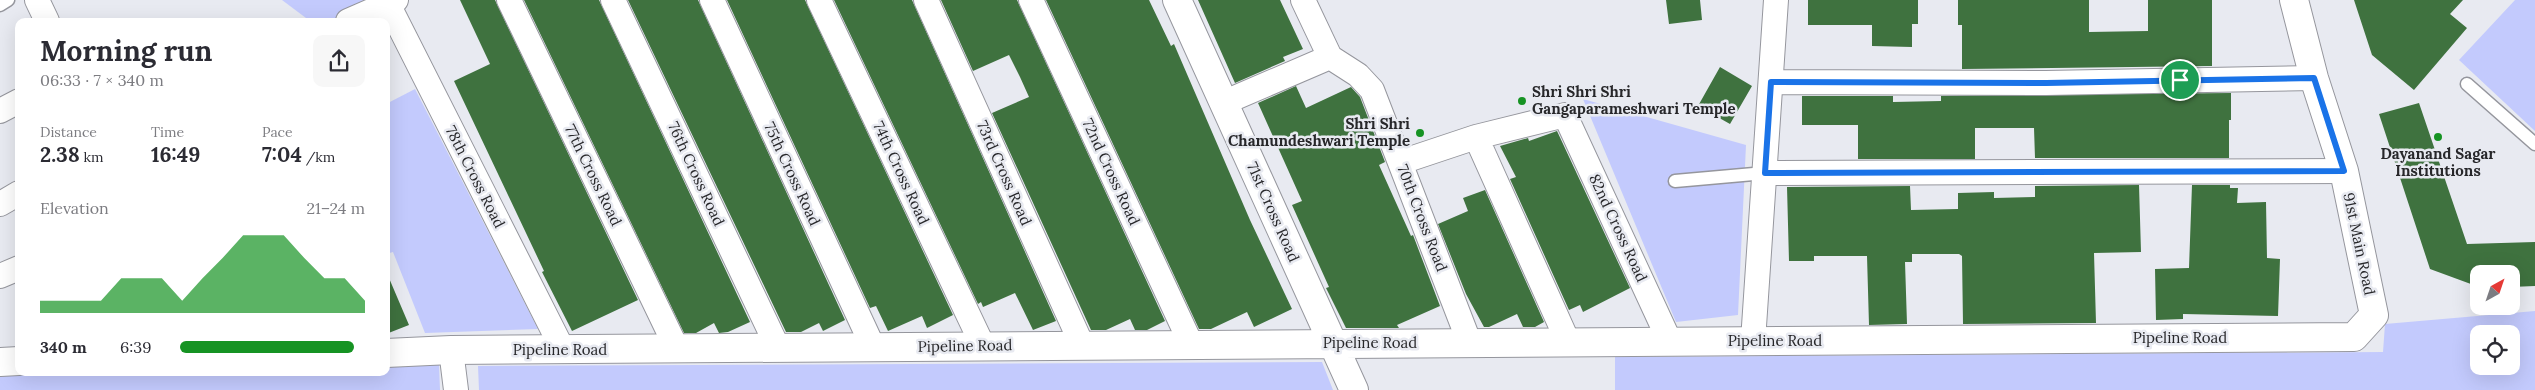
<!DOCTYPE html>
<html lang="en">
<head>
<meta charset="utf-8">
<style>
	:root { --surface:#fff; --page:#f7f7f7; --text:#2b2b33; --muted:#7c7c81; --accent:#169323 }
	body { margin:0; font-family:Lora,serif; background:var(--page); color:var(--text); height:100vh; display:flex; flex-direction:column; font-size:19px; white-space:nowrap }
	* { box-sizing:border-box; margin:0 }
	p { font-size:16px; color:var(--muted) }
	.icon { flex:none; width:28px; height:28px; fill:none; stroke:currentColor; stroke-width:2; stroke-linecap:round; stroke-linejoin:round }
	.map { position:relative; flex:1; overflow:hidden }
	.panel { position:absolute; left:15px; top:18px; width:375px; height:358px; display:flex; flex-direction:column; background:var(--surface); border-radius:10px; box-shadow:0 5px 20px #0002 }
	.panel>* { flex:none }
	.needle { width:32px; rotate:40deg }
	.controls { position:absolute; left:2470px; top:265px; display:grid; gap:10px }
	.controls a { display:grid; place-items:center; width:50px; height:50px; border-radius:10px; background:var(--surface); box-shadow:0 5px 20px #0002; font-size:25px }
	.pin { position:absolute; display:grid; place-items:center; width:42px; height:42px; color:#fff; margin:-21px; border:2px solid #fff; border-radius:50%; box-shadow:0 1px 5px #0007 }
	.round { display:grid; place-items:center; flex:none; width:52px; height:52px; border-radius:10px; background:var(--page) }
	.headline { display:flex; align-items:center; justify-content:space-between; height:85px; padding:0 25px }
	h1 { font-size:28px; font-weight:800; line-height:38px }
	.stats { display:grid; grid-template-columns:repeat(3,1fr); gap:8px; height:85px; padding:5px 25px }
	.stats div { display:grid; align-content:center }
	.stats b { font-size:21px; font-weight:800 }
	.stats small { font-size:14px; font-weight:400 }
	.stats p { font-size:14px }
	.chart { height:140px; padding:10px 25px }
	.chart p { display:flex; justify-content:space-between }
	.chart svg { width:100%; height:90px; margin-top:5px; fill:var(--accent); opacity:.7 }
	ul { padding:0 25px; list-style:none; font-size:16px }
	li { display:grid; grid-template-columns:80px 60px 1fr; align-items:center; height:38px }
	li i { height:12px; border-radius:6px; background:var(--accent) }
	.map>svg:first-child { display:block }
	.green { fill:#c3cafd; fill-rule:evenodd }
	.building { fill:#3f723f }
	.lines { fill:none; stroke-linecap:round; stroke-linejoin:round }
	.lane-casing { stroke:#95969d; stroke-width:15 }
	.street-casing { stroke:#95969d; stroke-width:26 }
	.secondary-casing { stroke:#95969d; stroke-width:30 }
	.lane { stroke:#fff; stroke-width:12 }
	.street { stroke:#fff; stroke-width:24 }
	.secondary { stroke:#fff; stroke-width:28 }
	.route-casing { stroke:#fff; stroke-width:10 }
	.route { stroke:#1a73e8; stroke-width:6 }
	.poi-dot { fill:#169323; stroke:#e8eaf1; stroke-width:2 }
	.labels { text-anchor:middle; stroke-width:5; stroke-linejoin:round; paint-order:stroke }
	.poi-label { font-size:15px; font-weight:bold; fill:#27272a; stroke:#e8eaf1; text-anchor:start }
	.street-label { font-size:15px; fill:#27272a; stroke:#e8eaf1 }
</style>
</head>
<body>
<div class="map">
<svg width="2535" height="390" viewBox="0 0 2535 390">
	<rect width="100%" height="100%" fill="#e8eaf1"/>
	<path class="green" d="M282 0H383L336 21H310Z
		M2515 0H2535V131L2459 60Z
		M415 89 538 329 425 333 393 252 386 254V104Z
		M1583 99 1746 145 1738 315 1676 322Z
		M2535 311V390H1615V357L2383 352 2385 324ZM2479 334H2511V366H2479Z
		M1322 362 1333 390H479L478 366Z
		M439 364 440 390H0V368L19 371H386V365Z"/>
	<path class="building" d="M460 0H495L638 300 572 331 542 272 544 271 454 81 490 64Z
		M524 0H599L750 322 728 332 719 333 714 323 696 333H684Z
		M628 0H698L845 320 823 331 819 323 801 332H786Z
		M727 0H805L953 315 927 328 922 316 888 331 876 306 870 308Z
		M834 0H912L1056 321 1033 330 1015 293 983 307 981 302 978 304Z
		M941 0H1017L1165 321 1147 330H1135L1130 319 1106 330H1091L992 113 1029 97 1020 77 1009 55 973 71Z
		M1046 0H1149L1171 46 1174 44 1250 220 1292 309 1254 327 1247 312 1211 329H1199Z
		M1198 0H1280L1303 49 1283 57 1285 61 1235 83Z
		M1666 0H1700L1702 20 1669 24Z
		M1808 0H1918V24H1912V47L1872 46V25H1808Z
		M1958 0H2089V32L2148 31V0H2212V66L1962 69V25H1958Z
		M2354 0H2463L2450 14 2467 28 2414 90 2372 55Z
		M1720 67 1752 86 1730 124 1698 106Z
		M1296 86 1306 108 1351 87 1360 97 1385 162 1379 165 1411 236 1413 235 1440 306 1397 325 1399 328H1346L1326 288 1329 287 1292 205 1302 201 1258 103Z
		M2231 93V120H2229V158H2035L2034 128H1975V159H1858V125H1802V96H1893V102L1941 101V96Z
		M2419 103 2467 244 2535 242V286L2511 287V274H2479V287L2430 269 2379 114Z
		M1557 131 1630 288 1583 312 1580 305 1569 310 1510 179 1516 177 1500 146 1528 138 1529 141Z
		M2139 185 2141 252 2094 253 2096 323 1963 324 1962 256 1959 254H1912V262H1905L1907 324 1869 325 1867 256H1814V261H1789L1787 187 1910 186 1911 210 1958 209V193L1994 192V198L2035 197V186Z
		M2192 185H2230V188H2238L2237 203 2266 202 2267 258 2280 259 2278 316 2183 314V319L2156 320 2155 269 2189 268Z
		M1485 190 1544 322 1535 327H1523L1517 314 1489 327H1484L1466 294 1438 224 1468 211 1463 198Z
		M386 271 409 325 386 334Z"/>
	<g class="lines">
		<g class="lane-casing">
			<path id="lane" d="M0 5 8 0
				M2467 84 2535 144
				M1675 181 1765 173"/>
		</g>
		<g class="street-casing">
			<path id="street" d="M37 0 47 21
				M509 0 677 349
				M613 0 778 348
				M712 0 873 347
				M819 0 983 346
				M926 0 1082 345
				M1031 0 1191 344
				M1303 0 1330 57 1358 75 1372 90 1470 344
				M388 4 563 350
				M348 21 396 0
				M1771 82 2046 83 2314 78
				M1223 103 1330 57
				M0 111 19 101
				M1476 137 1568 342
				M1401 162 1476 137 1565 115 1670 342
				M1765 173 2344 171
				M0 204 19 193
				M0 276 19 268
				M1753 341 1776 0
				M451 350 456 390"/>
		</g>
		<g class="secondary-casing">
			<path id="secondary" d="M1177 0 1354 390
				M386 353 451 350 2354 337 2374 315 2344 171 2314 78 2294 0
				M0 362 19 361"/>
		</g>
		<use href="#lane" class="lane"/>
		<use href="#street" class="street"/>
		<use href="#secondary" class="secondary"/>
	</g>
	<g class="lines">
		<g class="route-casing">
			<path id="route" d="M2314 78 2344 171 1765 173 1771 82 2046 83Z"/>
		</g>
		<use href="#route" class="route"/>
	</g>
	<g class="poi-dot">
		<circle cx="1522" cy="101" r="5"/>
		<circle cx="1420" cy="133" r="5"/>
		<circle cx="2438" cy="137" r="5"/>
	</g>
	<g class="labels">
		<g class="poi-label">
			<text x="1532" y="97">Shri Shri Shri<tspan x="1532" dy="17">Gangaparameshwari Temple</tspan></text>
			<text x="1410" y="129" text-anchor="end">Shri Shri<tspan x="1410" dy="17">Chamundeshwari Temple</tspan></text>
			<text x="2438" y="159" text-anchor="middle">Dayanand Sagar<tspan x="2438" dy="17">Institutions</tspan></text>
		</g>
		<g class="street-label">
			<text transform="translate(1111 172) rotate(65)" y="5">72nd Cross Road</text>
			<text transform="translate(901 173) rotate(65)" y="5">74th Cross Road</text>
			<text transform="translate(1004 173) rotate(66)" y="5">73rd Cross Road</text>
			<text transform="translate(696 174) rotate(65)" y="5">76th Cross Road</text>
			<text transform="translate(792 174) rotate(65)" y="5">75th Cross Road</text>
			<text transform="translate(593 175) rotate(64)" y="5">77th Cross Road</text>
			<text transform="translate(475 177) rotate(63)" y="5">78th Cross Road</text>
			<text transform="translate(1273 212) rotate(66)" y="5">71st Cross Road</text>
			<text transform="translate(1422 218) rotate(69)" y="5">70th Cross Road</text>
			<text transform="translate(1618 228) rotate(65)" y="5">82nd Cross Road</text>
			<text transform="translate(2359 244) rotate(78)" y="5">91st Main Road</text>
			<text x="2180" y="343">Pipeline Road</text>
			<text x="1775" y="346">Pipeline Road</text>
			<text x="1370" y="348">Pipeline Road</text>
			<text transform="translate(965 346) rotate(-1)" y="5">Pipeline Road</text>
			<text x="560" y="355">Pipeline Road</text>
		</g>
	</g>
</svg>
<div class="controls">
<a><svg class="needle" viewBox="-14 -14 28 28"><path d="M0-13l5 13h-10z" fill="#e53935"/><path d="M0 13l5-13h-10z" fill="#7c7c81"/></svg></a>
<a><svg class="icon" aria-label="locate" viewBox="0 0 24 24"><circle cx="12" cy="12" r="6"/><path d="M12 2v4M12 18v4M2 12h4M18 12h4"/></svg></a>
</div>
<div class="pin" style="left:2180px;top:80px;background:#1e9e55"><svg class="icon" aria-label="arrive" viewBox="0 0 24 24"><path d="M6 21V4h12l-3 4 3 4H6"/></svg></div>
<section class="panel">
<div class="headline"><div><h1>Morning run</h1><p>06:33 · 7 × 340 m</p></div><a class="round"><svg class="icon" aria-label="share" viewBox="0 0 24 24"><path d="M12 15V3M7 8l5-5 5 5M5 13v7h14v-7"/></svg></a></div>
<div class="stats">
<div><p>Distance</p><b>2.38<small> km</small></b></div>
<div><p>Time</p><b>16:49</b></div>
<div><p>Pace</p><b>7:04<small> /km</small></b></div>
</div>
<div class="chart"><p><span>Elevation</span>21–24 m</p>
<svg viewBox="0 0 160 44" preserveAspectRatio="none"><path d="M0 44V38L10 38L20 38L30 38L40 27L50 27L60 27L70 38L80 27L90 17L100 6L110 6L120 6L130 17L140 27L150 27L160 38V44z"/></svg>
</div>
<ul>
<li><b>340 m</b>6:39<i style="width:94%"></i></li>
</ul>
</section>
</div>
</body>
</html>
